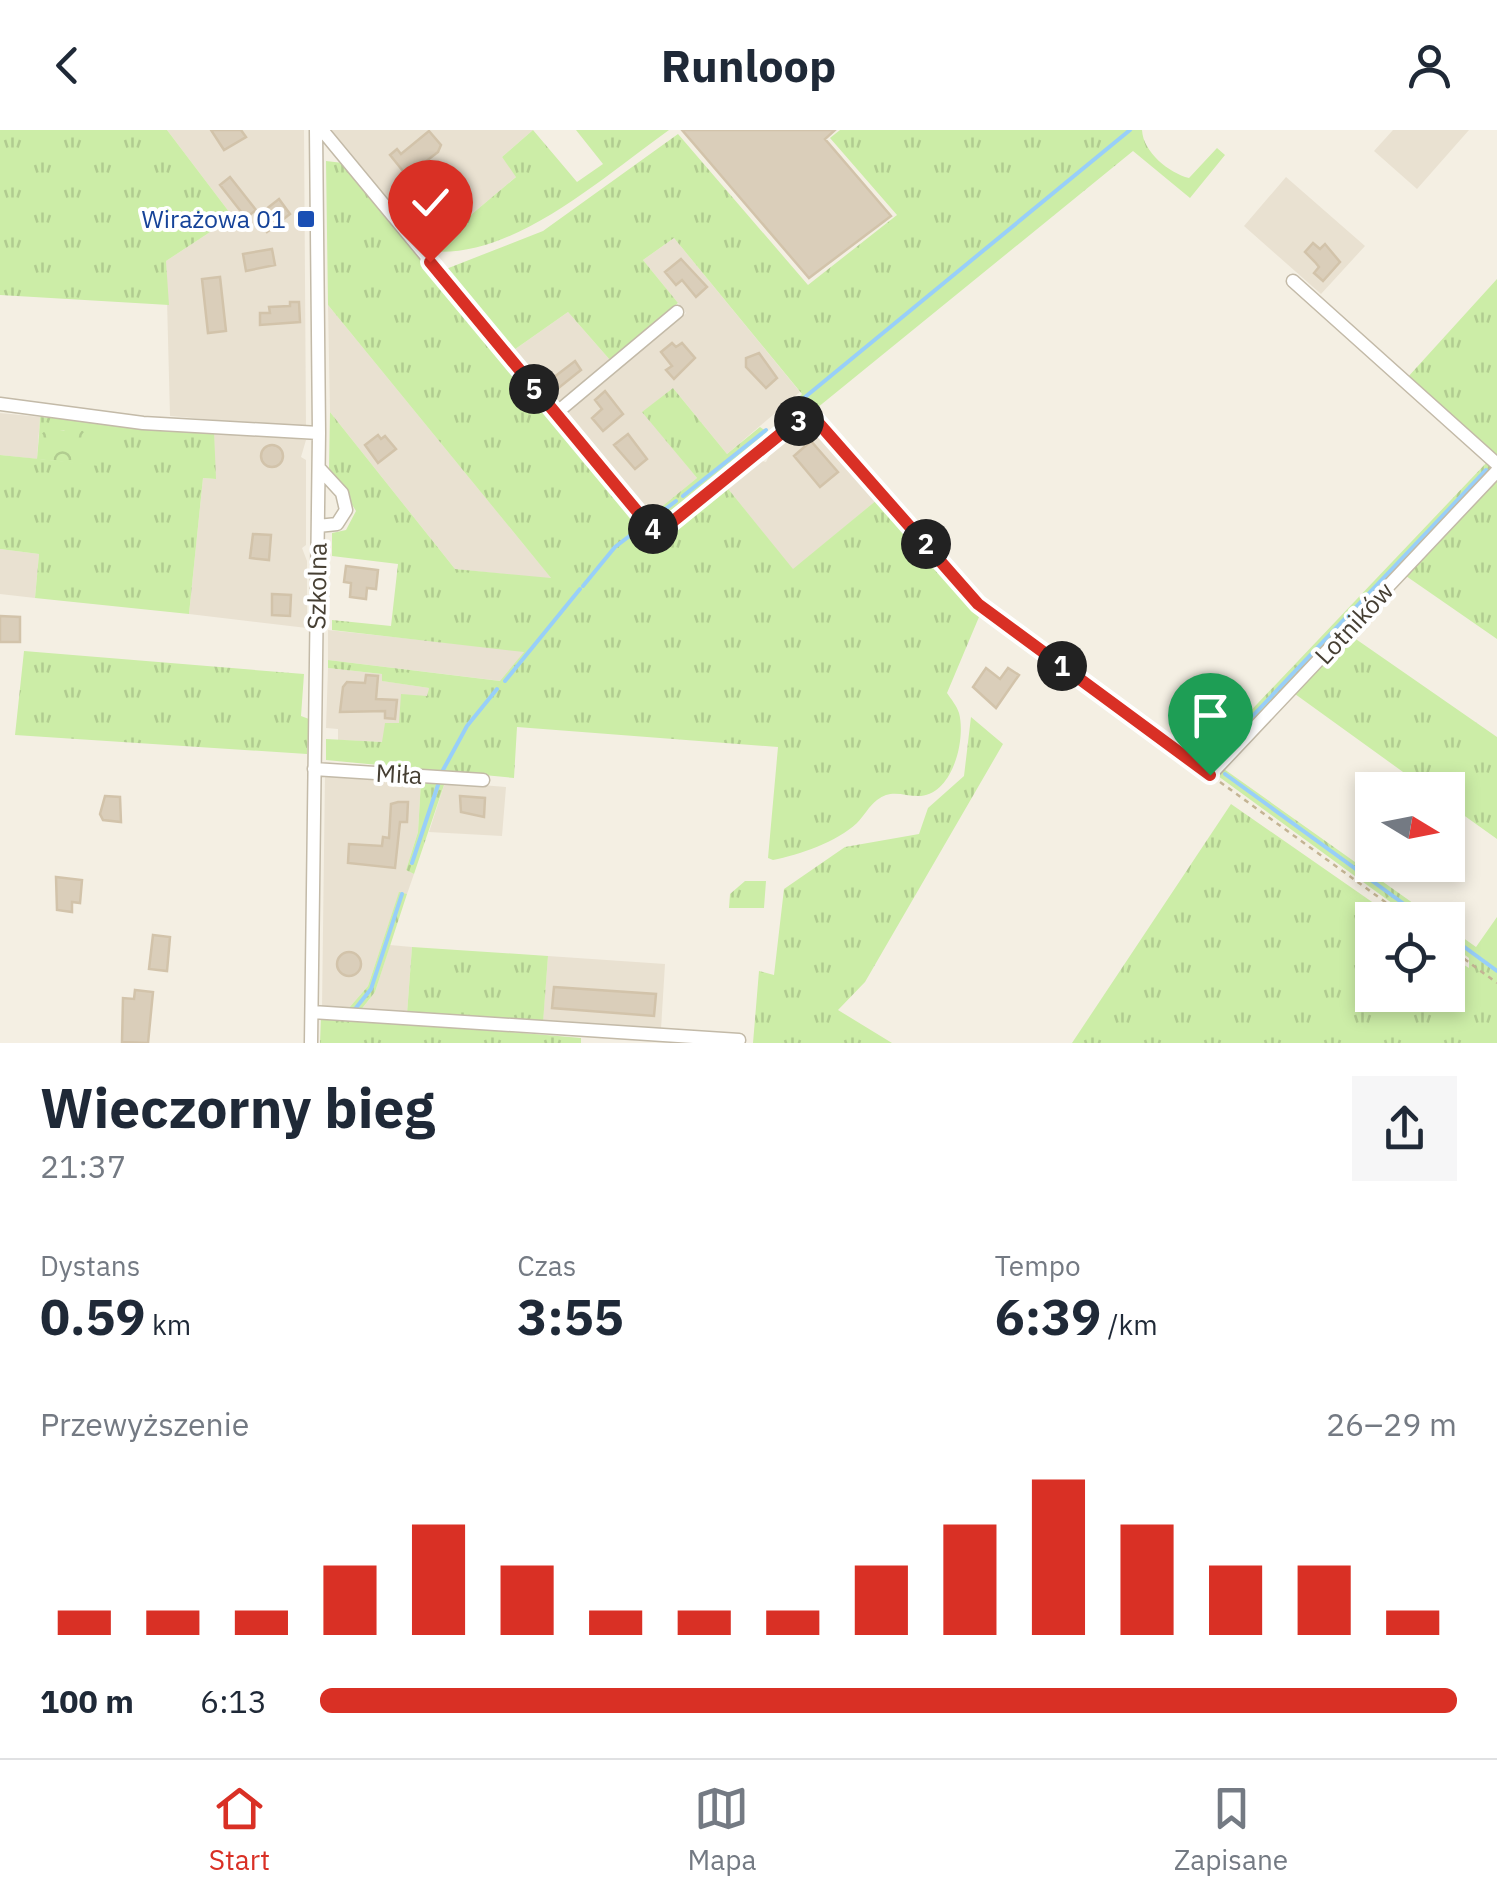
<!DOCTYPE html>
<html lang="pl">
<head>
<meta charset="utf-8">
<style>
	:root { --surface:#fff; --page:#f6f6f7; --text:#1f2937; --muted:#747a83; --line:#e0e1e3; --accent:#d93025 }
	body { margin:0; font-family:"IBM Plex Sans",sans-serif; background:var(--page); color:var(--text); height:100vh; display:flex; flex-direction:column; font-size:38px; white-space:nowrap }
	* { box-sizing:border-box; margin:0 }
	p { font-size:32px; color:var(--muted) }
	.icon { flex:none; width:55px; height:55px; fill:none; stroke:currentColor; stroke-width:2; stroke-linecap:round; stroke-linejoin:round }
	.map { position:relative; height:913px; overflow:hidden }
	.panel { display:flex; flex-direction:column; background:var(--surface); flex:1 }
	.panel>* { flex:none }
	.needle { width:65px; rotate:100deg }
	.tools { position:absolute; left:1355px; top:642px; display:grid; gap:20px }
	.tools a { display:grid; place-items:center; width:110px; height:110px; border-radius:0px; background:var(--surface); box-shadow:0 5px 15px #0003; font-size:50px }
	.pin { position:absolute; display:grid; place-items:center; width:85px; height:85px; color:#fff; margin:-102px -42px; border-radius:50% 50% 50% 0; rotate:-45deg; box-shadow:0 0 10px #0007 }
	.pin .icon { rotate:45deg }
	.km { position:absolute; width:50px; height:50px; margin:-25px; border-radius:50%; background:#222; color:#fff; font-size:28px; line-height:50px; text-align:center }
	.round { display:grid; place-items:center; flex:none; width:105px; height:105px; border-radius:0px; background:var(--page) }
	.overview { display:flex; align-items:center; justify-content:space-between; height:170px; padding:0 40px }
	h1 { font-size:55px; font-weight:700; line-height:75px }
	.figures { display:grid; grid-template-columns:repeat(3,1fr); gap:15px; height:170px; padding:10px 40px }
	.figures div { display:grid; align-content:center }
	.figures b { font-size:50px; font-weight:700 }
	.figures small { font-size:28px; font-weight:400 }
	.figures p { font-size:28px }
	.chart { height:280px; padding:20px 40px }
	.chart p { display:flex; justify-content:space-between }
	.chart svg { width:100%; height:180px; margin-top:10px; stroke:var(--accent); stroke-width:6 }
	ul { padding:0 40px; list-style:none; font-size:32px }
	li { display:grid; grid-template-columns:160px 120px 1fr; align-items:center; height:75px }
	li i { height:25px; border-radius:12px; background:var(--accent) }
	header { display:flex; justify-content:space-between; align-items:center; height:130px; padding:0 40px; background:var(--surface); font-size:45px; font-weight:700 }
	.menu { display:flex; justify-content:space-around; align-items:center; height:140px; border-top:2px solid var(--line); background:var(--surface); font-size:28px; color:var(--muted) }
	.menu a { display:grid; justify-items:center; gap:5px }
	.menu .on { color:var(--accent) }
	.map>svg:first-child { display:block }
	.residential { fill:#e9e1d1 }
	.grass { fill:url(#grass-tufts) }
	.forest { fill:url(#forest-crowns) }
	.lines { fill:none; stroke-linecap:round; stroke-linejoin:round }
	.stream { stroke:#98cff9; stroke-width:4 }
	.building { fill:#daceba; stroke:#d2c3aa; stroke-width:2.5 }
	.minor-casing { stroke:#c3baa8; stroke-width:15 }
	.path { stroke:#c4b494; stroke-width:2.5; stroke-dasharray:5 5; stroke-linecap:butt }
	.minor { stroke:#fff; stroke-width:12 }
	.route-casing { stroke:#fff; stroke-width:20 }
	.route { stroke:#d93025; stroke-width:12 }
	.transit-dot { fill:#1a4fb4; stroke:#fff; stroke-width:4 }
	.labels { text-anchor:middle; stroke-width:8; stroke-linejoin:round; paint-order:stroke }
	.transit-label { font-size:25px; fill:#164399; stroke:#fff; text-anchor:end }
	.street-label { font-size:25px; fill:#463f33; stroke:#fff }
</style>
</head>
<body>
<header><svg class="icon" aria-label="back" viewBox="0 0 24 24"><path d="M15 5l-7 7 7 7"/></svg>Runloop<svg class="icon" aria-label="person" viewBox="0 0 24 24"><circle cx="12" cy="8" r="4"/><path d="M4 21q1-7 8-7t8 7"/></svg></header>
<div class="map">
<svg width="1497" height="913" viewBox="0 0 1497 913">
	<defs>
		<pattern id="grass-tufts" width="24" height="20" patternUnits="userSpaceOnUse" patternTransform="scale(2.5)"><rect width="24" height="20" fill="#cceda7"/><path d="M3 7l-1-3M5 7V3M7 7l1-3M15 17l-1-3M17 17v-4M19 17l1-3" fill="none" stroke="#b1cc90"/></pattern>
		<pattern id="forest-crowns" width="20" height="18" patternUnits="userSpaceOnUse" patternTransform="scale(2.5)"><rect width="20" height="18" fill="#cceda7"/><path d="M2 6a3 3 0 1 1 6 0M12 15a3 3 0 1 1 6 0" fill="none" stroke="#b1cc90"/></pattern>
	</defs>
	<rect width="100%" height="100%" fill="#f4efe3"/>
	<path class="residential" d="M167 0H304L306 298 170 286 166 131 233 87Z
		M329 0H533L502 27 517 46 428 121Z
		M1393 0H1469L1417 59 1374 21Z
		M1286 47 1365 116 1321 164 1244 96Z
		M674 108 800 262 727 324 673 258 643 282 697 348 652 385 566 280 686 183 643 130Z
		M328 175 552 449 455 439 330 282Z
		M568 182 610 230 556 274 511 222Z
		M0 283 40 287 37 329 0 325Z
		M802 294 815 295 878 369 793 440 725 355 757 330 766 332 773 318Z
		M214 299 306 310 301 327 306 330V415L302 418 307 431V498L189 484 203 348 215 349Z
		M0 419 39 424 35 468 0 464Z
		M328 500 525 521 501 551 328 530Z
		M328 538 382 544 383 551 429 558 427 566 383 612 338 610V599L326 598Z
		M325 644 421 651 418 702 406 740 414 744 407 764 399 763 368 856 348 879 322 878Z
		M445 652 506 657 502 706 429 702Z
		M390 815 412 817 407 884 360 881 375 862Z
		M548 826 665 834 661 899 543 890Z"/>
	<path class="grass" d="M0 0H167L233 87 166 131 169 175 0 165Z
		M533 0 577 52 603 34 576 0H669C604 46 512 131 428 121L516 47 502 27Z
		M840 0H1142C1143 22 1169 43 1189 48L1217 18 1225 25 1190 68 1133 21 817 278 810 270 785 289 783 283 802 264 674 108 643 130 678 173 610 230 568 182 511 222 447 144 446 139 543 101 678 4 808 155 897 85 830 8Z
		M326 31 343 33 653 412 725 355 793 439 878 369 979 487 947 563C951 569 957 576 959 583 966 609 953 663 921 666 905 667 892 658 877 670 869 676 864 686 857 693 837 712 799 725 773 730L768 728 778 617 517 597 514 648 326 630V609L382 612 385 593H399L401 564 427 566 429 558 382 551V544L328 538V530L500 551 524 522 332 500V490L391 496 398 434 332 426V403L346 400 356 381 329 338 330 282 455 439 551 448 328 175Z
		M1497 149V326L1407 248Z
		M673 258 727 324 760 297 772 305 656 394 648 388 697 348 642 282Z
		M40 287 214 299 216 349 203 348 189 484 35 468 39 424 0 419V325L99 335 64 300 39 306Z
		M1488 331 1491 340 1217 631 1202 632Z
		M1497 347V509L1406 446Z
		M1350 505 1497 607V709L1448 674V660H1428L1295 564Z
		M24 521 304 544 301 586 309 589 307 624 15 605Z
		M971 587 1003 614 865 852 838 880 892 913H753L759 841 774 845 784 759 845 717 919 704 928 678 964 646Z
		M1224 639 1434 788 1437 790H1415L1218 646Z
		M421 651 445 652 414 744 406 740 418 702Z
		M1231 674 1398 790H1372V865H1448V825L1469 838V828L1448 813V797L1476 817 1497 787V913H1072Z
		M745 751H766L764 778H729L730 764Z
		M399 762 407 764 375 862 360 881 348 879 368 856Z
		M412 817 548 826 543 893 407 884Z
		M321 886 581 908V913H320Z"/>
	<path class="forest" d="M74 300 83 301 100 336 37 329 39 306 45 301Z"/>
	<g class="lines">
		<path class="stream" d="M782 286 1130 0
			M683 366 766 300
			M651 390 676 371
			M583 456 615 417 640 398
			M505 551 580 459
			M1208 633 1486 340
			M443 640 467 596 497 559
			M1225 644 1426 790
			M412 733 439 652
			M1448 805 1497 841
			M355 879 371 859 402 764"/>
	</g>
	<path class="building" d="M211 0H241L246 7 224 20Z
		M682 0H835L825 9 891 86 809 148Z
		M429 1 441 15 438 22 407 46 390 25 397 19 401 24Z
		M415 42 423 53 418 57 423 63 405 77 394 63Z
		M230 47 256 80 246 88 220 55Z
		M279 69 290 84 267 102 256 87Z
		M437 76 448 89 442 93 446 98 437 106 424 87Z
		M1313 113 1320 119 1325 114 1340 132 1323 151 1314 143 1319 137 1315 132 1305 122Z
		M272 119 275 135 246 141 243 124Z
		M681 129 707 157 696 167 682 150 676 155 665 142Z
		M220 147 226 201 208 203 202 149Z
		M290 172H299L300 192 260 195V183H270L269 177 290 176Z
		M672 213 676 217 682 213 695 228 674 249 666 240 672 236 661 222Z
		M759 223 777 248 766 258 746 237V228Z
		M575 231 581 240 556 260 549 251Z
		M605 261 623 284 603 301 592 288 602 279 595 270Z
		M628 304 647 329 635 339 614 315Z
		M378 305 381 309 385 306 396 319 378 333 365 315Z
		M811 311 838 342 820 357 794 326Z
		M261 326a11 11 0 1 1 22 0a11 11 0 1 1-22 0Z
		M253 404 271 405 269 430 250 428Z
		M346 436 378 440 376 459 367 458 366 469 350 467 351 453 344 452Z
		M272 464 291 465 290 486 272 485Z
		M0 486 20 487V512H0Z
		M986 538 1000 549 1008 538 1019 545 996 578 973 557Z
		M366 545 378 546 376 569 397 570 395 589 385 588V581L340 582 343 557 347 552 365 553Z
		M105 666 120 667 121 692 103 690 100 684Z
		M460 666 485 668 484 687 461 682Z
		M398 672H408L407 692H400L395 738 348 733 349 714 382 716 383 707 389 708 391 674Z
		M56 747 82 750 80 773 72 772V782L57 780Z
		M153 805 170 807 167 841 149 839Z
		M337 834a12 12 0 1 1 24 0a12 12 0 1 1-24 0Z
		M554 857 656 864 654 886 552 878Z
		M135 860 153 862 148 913 122 912 123 868 134 869Z"/>
	<g class="lines">
		<g class="minor-casing">
			<path id="minor" d="M322 0 651 398 666 397 795 293 815 289 977 474 1210 645 1497 341
				M1293 151 1497 334
				M0 274 143 293 319 303
				M555 284 677 182
				M318 396 337 394 346 380 342 363 319 338
				M314 639 483 650
				M312 882 739 910
				M311 913 319 303 316 0"/>
		</g>
		<path class="path" d="M1220 652 1410 790
			M1448 817 1497 853"/>
		<use href="#minor" class="minor"/>
	</g>
	<g class="lines">
		<g class="route-casing">
			<path id="route" d="M430 132 651 398 666 397 794 293 815 289 978 474 1210 645"/>
		</g>
		<use href="#route" class="route"/>
	</g>
	<rect class="transit-dot" x="296" y="79" width="20" height="20" rx="5"/>
	<g class="labels">
		<g class="transit-label">
			<text x="286" y="98">Wirażowa 01</text>
		</g>
		<g class="street-label">
			<text transform="translate(317 456) rotate(-89)" y="9">Szkolna</text>
			<text transform="translate(1354 493) rotate(-47)" y="9">Lotników</text>
			<text transform="translate(399 644) rotate(3)" y="9">Miła</text>
		</g>
	</g>
</svg>
<div class="tools">
<a><svg class="needle" viewBox="-14 -14 28 28"><path d="M0-13l5 13h-10z" fill="#e53935"/><path d="M0 13l5-13h-10z" fill="#747a83"/></svg></a>
<a><svg class="icon" aria-label="locate" viewBox="0 0 24 24"><circle cx="12" cy="12" r="6"/><path d="M12 2v4M12 18v4M2 12h4M18 12h4"/></svg></a>
</div>
<div class="pin" style="left:1210px;top:645px;background:#1e9e55"><svg class="icon" aria-label="arrive" viewBox="0 0 24 24"><path d="M6 21V4h12l-3 4 3 4H6"/></svg></div>
<div class="pin" style="left:430px;top:132px;background:#d93025"><svg class="icon" aria-label="check" viewBox="0 0 24 24"><path d="M5 12l5 5 9-10"/></svg></div>
<b class="km" style="left:1062px;top:536px">1</b>
<b class="km" style="left:926px;top:414px">2</b>
<b class="km" style="left:799px;top:291px">3</b>
<b class="km" style="left:653px;top:399px">4</b>
<b class="km" style="left:534px;top:259px">5</b>
</div>
<section class="panel">
<div class="overview"><div><h1>Wieczorny bieg</h1><p>21:37</p></div><a class="round"><svg class="icon" aria-label="share" viewBox="0 0 24 24"><path d="M12 15V3M7 8l5-5 5 5M5 13v7h14v-7"/></svg></a></div>
<div class="figures">
<div><p>Dystans</p><b>0.59<small> km</small></b></div>
<div><p>Czas</p><b>3:55</b></div>
<div><p>Tempo</p><b>6:39<small> /km</small></b></div>
</div>
<div class="chart"><p><span>Przewyższenie</span>26–29 m</p>
<svg viewBox="0 0 160 44" preserveAspectRatio="none"><path d="M5 44V38M15 44V38M25 44V38M35 44V27M45 44V17M55 44V27M65 44V38M75 44V38M85 44V38M95 44V27M105 44V17M115 44V6M125 44V17M135 44V27M145 44V27M155 44V38"/></svg>
</div>
<ul>
<li><b>100 m</b>6:13<i style="width:100%"></i></li>
</ul>
</section>
<nav class="menu">
<a class="on"><svg class="icon" aria-label="home" viewBox="0 0 24 24"><path d="M3 11l9-7 9 7M6 9v11h12V9"/></svg>Start</a>
<a><svg class="icon" aria-label="map" viewBox="0 0 24 24"><path d="M3 6l6-2 6 2 6-2v14l-6 2-6-2-6 2zM9 4v14M15 6v14"/></svg>Mapa</a>
<a><svg class="icon" aria-label="saved" viewBox="0 0 24 24"><path d="M7 4h10v16l-5-4-5 4z"/></svg>Zapisane</a>
</nav>
</body>
</html>
